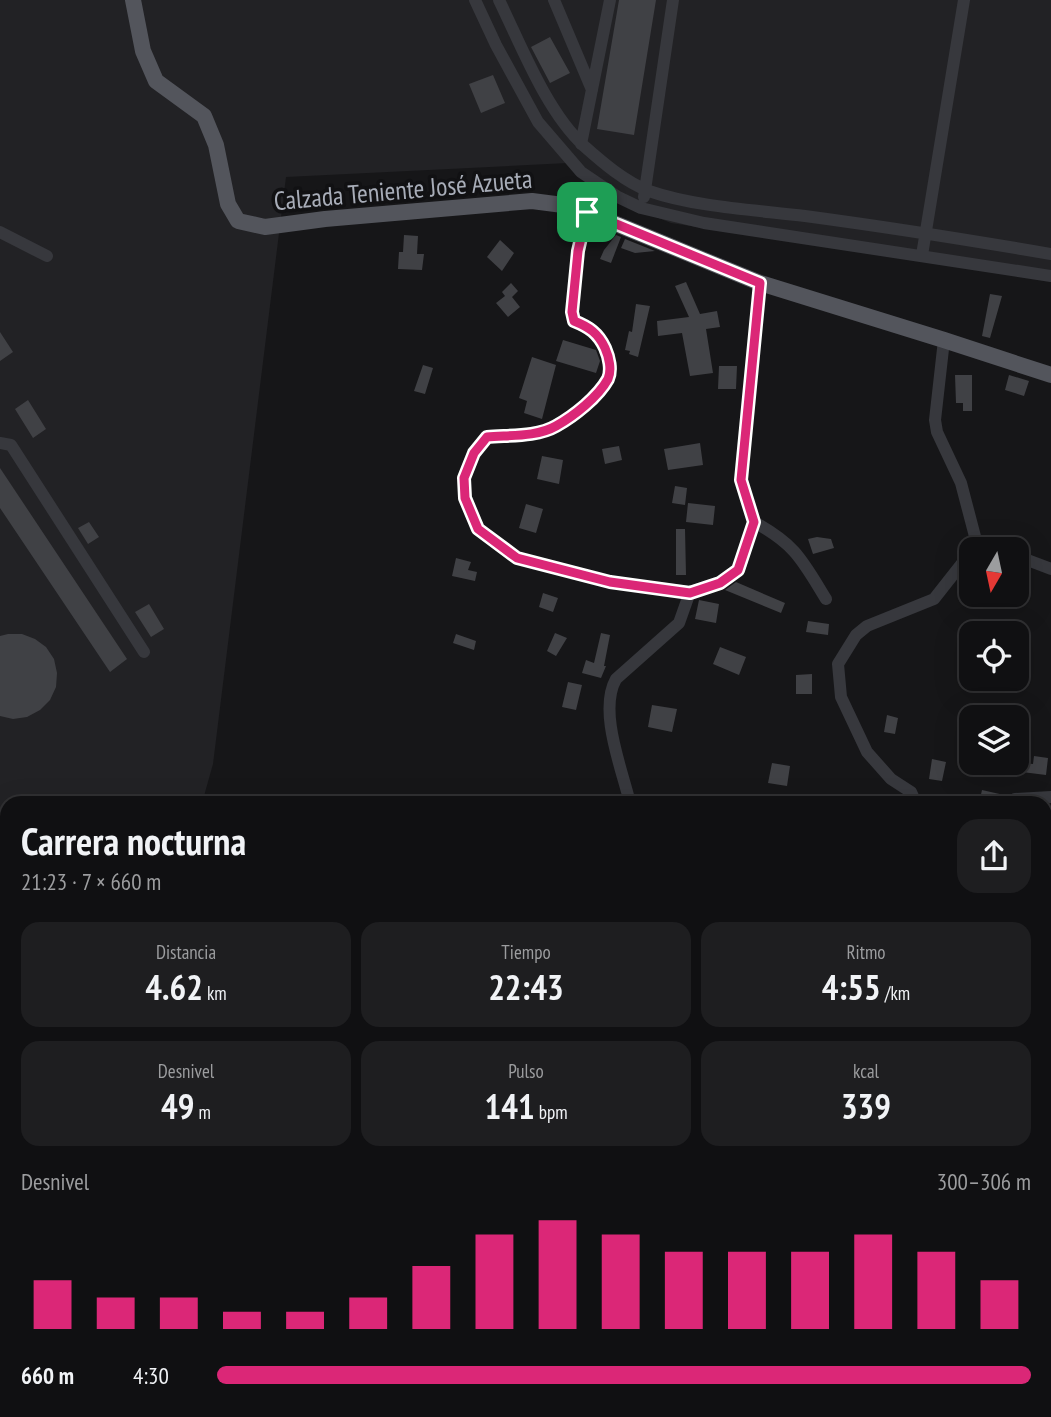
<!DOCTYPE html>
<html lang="es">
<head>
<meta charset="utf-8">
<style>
	:root { --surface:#101012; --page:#1e1e20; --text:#f1f3f6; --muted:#9c9d9f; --line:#303032; --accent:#db2777 }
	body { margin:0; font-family:"PT Sans Narrow",sans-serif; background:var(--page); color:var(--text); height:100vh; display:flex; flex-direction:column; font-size:26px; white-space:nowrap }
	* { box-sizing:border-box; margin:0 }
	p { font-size:23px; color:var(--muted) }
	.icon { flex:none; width:38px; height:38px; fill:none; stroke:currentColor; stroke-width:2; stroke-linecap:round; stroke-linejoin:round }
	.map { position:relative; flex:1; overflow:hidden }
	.drawer { position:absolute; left:0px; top:796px; width:1052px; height:621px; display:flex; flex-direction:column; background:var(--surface); border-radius:21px 21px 0 0; box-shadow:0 7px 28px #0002,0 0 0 2px var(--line) }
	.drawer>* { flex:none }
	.needle { width:46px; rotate:189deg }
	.fabs { position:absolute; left:959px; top:537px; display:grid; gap:14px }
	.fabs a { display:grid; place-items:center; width:70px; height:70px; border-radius:14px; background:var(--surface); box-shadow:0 7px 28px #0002,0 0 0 2px var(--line); font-size:35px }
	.pin { position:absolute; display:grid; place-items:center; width:60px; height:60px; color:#fff; margin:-30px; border-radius:14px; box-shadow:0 4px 10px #0006 }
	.round { display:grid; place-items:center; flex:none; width:74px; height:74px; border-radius:21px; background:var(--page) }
	.overview { display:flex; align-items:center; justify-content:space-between; height:119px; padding:0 21px }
	h1 { font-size:38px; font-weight:600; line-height:52px }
	.figures { display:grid; grid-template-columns:repeat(3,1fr); gap:10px; height:119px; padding:7px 21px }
	.figures div { display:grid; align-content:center; border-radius:18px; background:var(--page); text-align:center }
	.figures b { font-size:35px; font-weight:600 }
	.figures small { font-size:19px; font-weight:400 }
	.figures p { font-size:19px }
	.chart { height:196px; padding:14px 21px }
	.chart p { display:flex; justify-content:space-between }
	.chart svg { width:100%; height:126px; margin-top:7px; stroke:var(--accent); stroke-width:6 }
	ul { padding:0 21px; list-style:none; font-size:23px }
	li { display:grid; grid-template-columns:112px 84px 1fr; align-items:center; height:52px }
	li i { height:18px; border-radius:9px; background:var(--accent) }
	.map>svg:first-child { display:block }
	.built { fill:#222225 }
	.building { fill:#404145 }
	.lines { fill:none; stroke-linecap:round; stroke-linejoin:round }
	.path { stroke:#3d3f44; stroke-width:2; stroke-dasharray:3.5 5; stroke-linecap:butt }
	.minor { stroke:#37383d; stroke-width:12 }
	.major { stroke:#53555c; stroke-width:16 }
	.route-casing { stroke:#fff; stroke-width:14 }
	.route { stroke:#db2777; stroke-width:9 }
	.labels { text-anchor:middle; stroke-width:7; stroke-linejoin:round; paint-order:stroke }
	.street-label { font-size:26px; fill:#a8adb8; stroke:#111113 }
</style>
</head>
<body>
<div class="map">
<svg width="1051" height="1417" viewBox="0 0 1051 1417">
	<rect width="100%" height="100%" fill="#161618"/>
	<path class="built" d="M0 0H1051V281L671 223 631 207 568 163 286 177 213 764 202 803H7V1410L105 1411 106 1417H0Z"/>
	<path class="building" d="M619 0H656L634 135 597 129Z
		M550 37 570 73 550 83 531 47Z
		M493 75 505 103 481 113 469 84Z
		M404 235 418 236 417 254H424L422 270 398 269 399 252H403Z
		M616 235 621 237 611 263 600 259 604 250Z
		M625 239 655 251 635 253 621 248Z
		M500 240 514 253 502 271 487 257Z
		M686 282 700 314 717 311 720 327 706 329 713 373 690 376 682 333 658 336 657 321 689 317 675 286Z
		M511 283 518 291 512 297 520 307 508 317 496 303 505 296 502 292Z
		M990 294 1002 296 990 338 982 336Z
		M636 304 650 306 638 357 629 354 630 351 625 350 629 331 632 332Z
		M0 332 13 352 0 361Z
		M563 340 596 350 600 361 596 373 556 361Z
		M532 357 556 365 542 419 524 413 527 401 519 398Z
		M423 365 433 368 425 394 414 391Z
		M719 366H737L736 389H718Z
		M955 375H972V411H963V403H956Z
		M1009 375 1029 381 1024 396 1005 390Z
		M28 400 46 429 33 438 15 409Z
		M700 443 703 465 668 470 664 449Z
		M619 446 622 460 605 464 602 449Z
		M542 456 563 460 559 484 537 479Z
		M0 468 127 659 110 672 0 508Z
		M675 486 687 488 685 505 672 503Z
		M688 503 715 506 713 525 686 522Z
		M526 504 543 509 536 533 519 528Z
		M89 522 99 537 88 544 78 528Z
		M676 529H685L686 575H676Z
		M817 537 831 539 834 548 813 554 808 539Z
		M456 558 471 562 468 570 477 572 475 581 452 576Z
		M736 582 785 603 781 613 725 590Z
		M543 593 558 598 553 612 539 607Z
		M699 600 719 604 716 623 695 619Z
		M149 604 164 629 151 637 135 612Z
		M808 621 829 624 828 635 806 632Z
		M555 633 567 638 556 656 547 651Z
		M601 633 610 635 604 666H606L601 678 582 673 586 660 594 663Z
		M8 634H22L35 639 46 647 54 659 57 673 56 687 50 700 40 710 27 717 13 719 0 716V636Z
		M456 634 476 641 474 650 453 643Z
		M720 647 746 657 739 675 713 664Z
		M812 674V694H796V675Z
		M568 682 582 685 576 710 562 707Z
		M652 705 677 709 672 732 648 727Z
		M887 715 898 718 895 734 884 732Z
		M1034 756 1048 758 1046 775 1022 772 1023 763 1033 764Z
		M932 759 946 762 942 781 929 779Z
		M772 763 790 766 787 786 768 783Z
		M982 790 1004 795 1002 803H979Z"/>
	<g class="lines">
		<path class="path" d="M936 1417 937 1410"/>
		<path class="minor" d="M475 0 496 45 538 122 581 172 618 197 641 208 704 223 1051 276
			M499 0C521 45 546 111 584 146 602 162 625 182 649 191 695 207 756 210 805 216 887 227 969 240 1051 254
			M554 0 592 90
			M581 144 610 0
			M644 197 673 0
			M587 212 578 251 572 312 574 321C589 327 598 333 605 348 609 357 612 370 607 379 598 397 574 416 556 426 537 437 509 435 487 437L474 453 464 478 465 498 478 529 517 558 610 582 690 592 720 583 739 570 754 522 741 480 760 283
			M0 232 47 256
			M922 255 964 0
			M944 340 935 420 937 432 961 483 977 544
			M0 443 11 445 144 652
			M754 522C796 545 802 560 826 599
			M977 544 996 550
			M1017 556 1051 569
			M1015 799 1051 797
			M630 803C622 769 598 711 616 679L679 623 690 592
			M916 803 911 792 891 779 867 752 841 697 838 664 856 635 867 626 934 599 971 552
			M1045 936 1051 923"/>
		<path class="major" d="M133 0 143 51 156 81 204 116 216 145 228 204 238 221 265 227 325 219 532 201 563 205 587 212 760 283 944 340 1051 375"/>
	</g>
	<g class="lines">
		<g class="route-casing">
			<path id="route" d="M587 212 760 283 741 480 754 522 738 570 720 583 690 593 610 582 517 558 478 529 465 498 464 478 474 453 487 437C509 435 537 437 556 426 574 416 598 397 608 379 612 370 609 357 605 348 598 333 589 327 574 321L572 312 578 251Z"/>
		</g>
		<use href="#route" class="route"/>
	</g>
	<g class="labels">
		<g class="street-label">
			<text transform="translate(403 190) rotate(-5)" y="9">Calzada Teniente José Azueta</text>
		</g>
	</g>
</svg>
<div class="fabs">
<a><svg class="needle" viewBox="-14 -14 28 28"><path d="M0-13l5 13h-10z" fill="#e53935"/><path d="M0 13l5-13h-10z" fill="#9c9d9f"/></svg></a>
<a><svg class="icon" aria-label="locate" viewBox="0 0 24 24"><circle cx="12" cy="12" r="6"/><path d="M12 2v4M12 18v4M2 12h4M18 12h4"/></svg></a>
<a><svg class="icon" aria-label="layers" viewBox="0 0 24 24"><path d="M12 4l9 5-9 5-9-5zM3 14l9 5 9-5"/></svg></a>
</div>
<div class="pin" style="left:587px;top:212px;background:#1e9e55"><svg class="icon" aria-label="arrive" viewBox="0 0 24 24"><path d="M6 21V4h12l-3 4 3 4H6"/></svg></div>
<section class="drawer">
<div class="overview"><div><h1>Carrera nocturna</h1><p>21:23 · 7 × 660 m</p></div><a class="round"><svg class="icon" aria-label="share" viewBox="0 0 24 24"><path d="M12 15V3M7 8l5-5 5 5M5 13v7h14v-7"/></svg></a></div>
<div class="figures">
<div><p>Distancia</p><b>4.62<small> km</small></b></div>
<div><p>Tiempo</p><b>22:43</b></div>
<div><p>Ritmo</p><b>4:55<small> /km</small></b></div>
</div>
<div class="figures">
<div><p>Desnivel</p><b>49<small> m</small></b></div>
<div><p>Pulso</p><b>141<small> bpm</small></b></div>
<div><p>kcal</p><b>339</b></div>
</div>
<div class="chart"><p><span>Desnivel</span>300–306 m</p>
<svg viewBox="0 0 160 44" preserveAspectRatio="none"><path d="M5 44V27M15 44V33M25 44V33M35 44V38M45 44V38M55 44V33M65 44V22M75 44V11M85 44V6M95 44V11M105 44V17M115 44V17M125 44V17M135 44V11M145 44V17M155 44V27"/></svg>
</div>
<ul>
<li><b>660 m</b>4:30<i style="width:100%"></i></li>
</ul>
</section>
</div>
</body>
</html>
